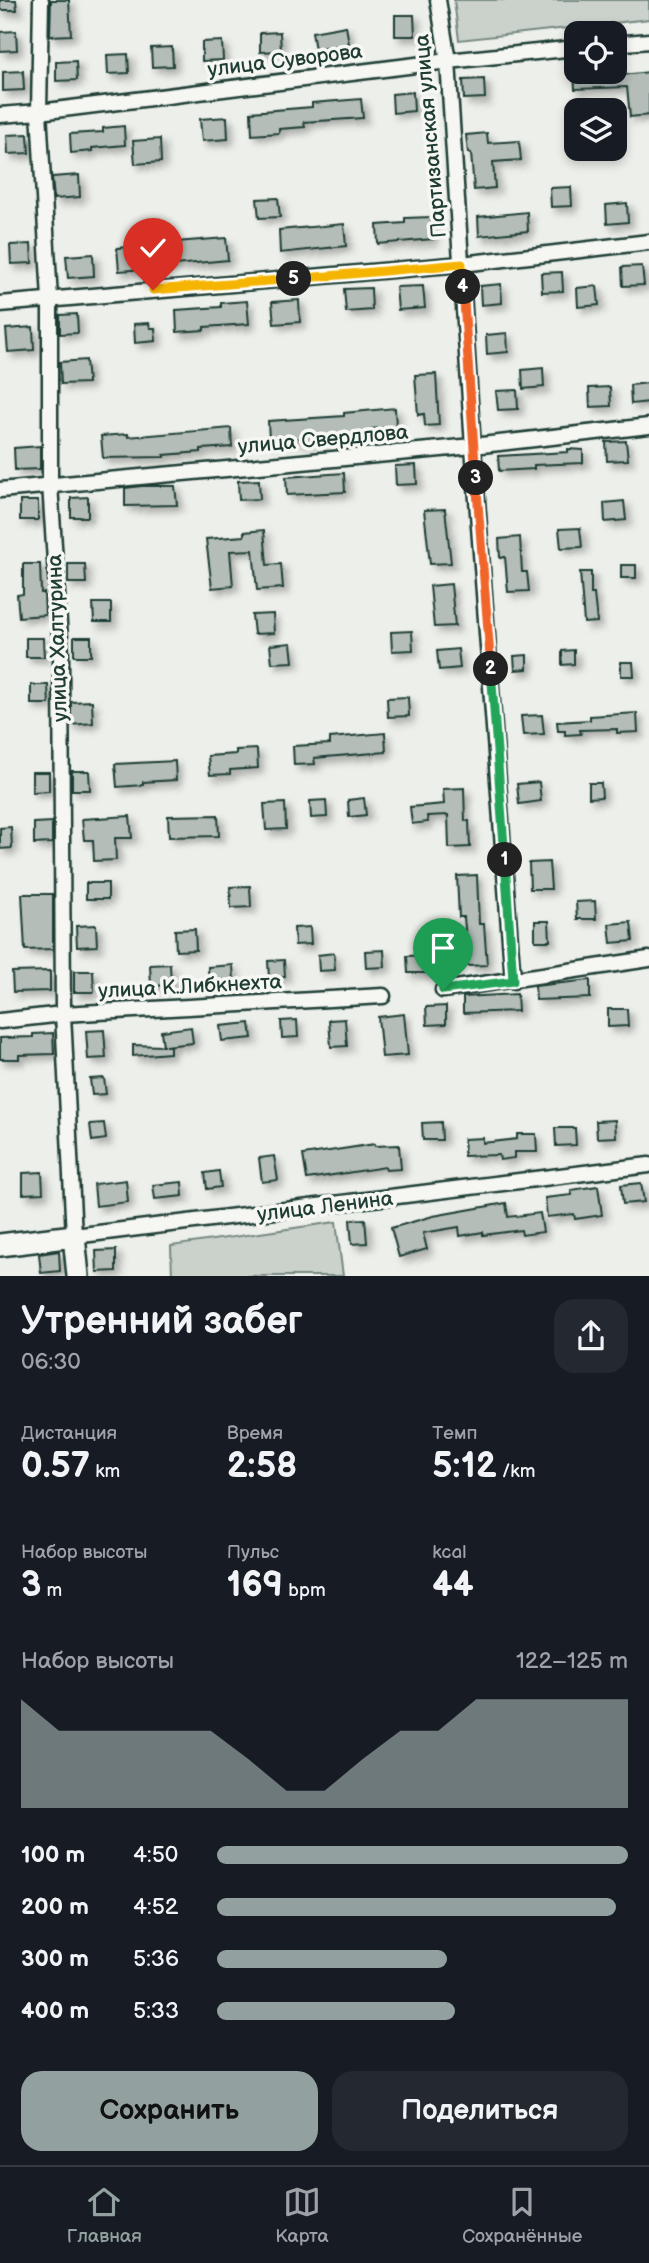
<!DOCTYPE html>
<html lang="ru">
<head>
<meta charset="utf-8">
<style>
	:root { --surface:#171b24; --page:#242831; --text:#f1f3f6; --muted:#9ea1a6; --line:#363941; --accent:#92a19f }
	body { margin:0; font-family:"Balsamiq Sans",sans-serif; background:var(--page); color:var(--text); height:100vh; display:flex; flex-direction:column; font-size:26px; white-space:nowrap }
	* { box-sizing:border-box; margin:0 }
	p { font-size:23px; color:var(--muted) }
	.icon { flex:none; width:38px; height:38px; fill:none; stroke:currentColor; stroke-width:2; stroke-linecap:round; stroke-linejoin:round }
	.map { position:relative; height:1276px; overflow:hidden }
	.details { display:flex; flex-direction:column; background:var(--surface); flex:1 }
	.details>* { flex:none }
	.buttons { position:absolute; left:564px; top:21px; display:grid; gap:14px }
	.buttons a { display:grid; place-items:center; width:63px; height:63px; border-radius:14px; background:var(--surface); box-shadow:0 4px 10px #0003; font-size:35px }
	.pin { position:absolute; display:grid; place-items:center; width:60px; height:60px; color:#fff; margin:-72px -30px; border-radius:50% 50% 50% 0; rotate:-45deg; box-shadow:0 0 7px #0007 }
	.pin .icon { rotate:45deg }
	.km { position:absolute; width:35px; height:35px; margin:-18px; border-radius:50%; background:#222; color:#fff; font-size:19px; line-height:35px; text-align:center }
	.round { display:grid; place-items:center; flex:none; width:74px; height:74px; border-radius:21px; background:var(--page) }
	.headline { display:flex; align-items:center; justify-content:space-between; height:119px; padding:0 21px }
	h1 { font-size:38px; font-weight:700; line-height:52px }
	.figures { display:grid; grid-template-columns:repeat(3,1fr); gap:10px; height:119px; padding:7px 21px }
	.figures div { display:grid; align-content:center }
	.figures b { font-size:35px; font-weight:700 }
	.figures small { font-size:19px; font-weight:400 }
	.figures p { font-size:19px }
	.chart { height:196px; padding:14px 21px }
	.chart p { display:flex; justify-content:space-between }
	.chart svg { width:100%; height:126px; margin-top:7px; fill:var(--accent); opacity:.7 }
	.button { display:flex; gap:14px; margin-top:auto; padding:14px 21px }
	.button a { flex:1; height:80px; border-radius:21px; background:var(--accent); color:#111; font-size:28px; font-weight:700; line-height:80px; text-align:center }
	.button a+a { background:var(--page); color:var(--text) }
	ul { padding:0 21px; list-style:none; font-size:23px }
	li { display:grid; grid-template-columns:112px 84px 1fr; align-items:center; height:52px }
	li i { height:18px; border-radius:9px; background:var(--accent) }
	.dock { display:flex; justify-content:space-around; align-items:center; height:98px; border-top:2px solid var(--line); background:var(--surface); font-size:19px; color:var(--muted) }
	.dock a { display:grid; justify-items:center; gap:4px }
	.dock .on { color:var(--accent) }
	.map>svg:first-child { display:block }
	.green { fill:#cbd2cc; stroke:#758880; stroke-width:2 }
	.building { fill:#b4bdb8; stroke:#1f3d34; stroke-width:2; filter:url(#shadow) }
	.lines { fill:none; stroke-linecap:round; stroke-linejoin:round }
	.street-casing { stroke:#1f3d34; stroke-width:19 }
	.secondary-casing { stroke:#1f3d34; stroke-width:26 }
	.street { stroke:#f6f6f2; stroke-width:14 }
	.secondary { stroke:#f6f6f2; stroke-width:21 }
	.split-1-casing { stroke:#fff; stroke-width:14 }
	.split-2-casing { stroke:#fff; stroke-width:14 }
	.split-3-casing { stroke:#fff; stroke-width:14 }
	.split-4-casing { stroke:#fff; stroke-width:14 }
	.split-5-casing { stroke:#fff; stroke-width:14 }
	.split-6-casing { stroke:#fff; stroke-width:14 }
	.split-1 { stroke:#22a559; stroke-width:9 }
	.split-2 { stroke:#22a559; stroke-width:9 }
	.split-3 { stroke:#f0652b; stroke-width:9 }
	.split-4 { stroke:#f0652b; stroke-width:9 }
	.split-5 { stroke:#f5b400; stroke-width:9 }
	.split-6 { stroke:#f5b400; stroke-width:9 }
	.labels { text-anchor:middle; stroke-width:7; stroke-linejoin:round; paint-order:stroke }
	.street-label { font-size:21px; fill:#1f3d34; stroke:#f6f6f2 }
</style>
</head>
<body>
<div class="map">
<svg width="649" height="1276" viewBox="0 0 649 1276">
	<defs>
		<filter id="shadow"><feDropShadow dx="5" dy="5" stdDeviation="3.5" flood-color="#0004"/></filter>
	</defs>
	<rect width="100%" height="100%" fill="#edefea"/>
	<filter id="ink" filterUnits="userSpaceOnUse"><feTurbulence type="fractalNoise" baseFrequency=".0143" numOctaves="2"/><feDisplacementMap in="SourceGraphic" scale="14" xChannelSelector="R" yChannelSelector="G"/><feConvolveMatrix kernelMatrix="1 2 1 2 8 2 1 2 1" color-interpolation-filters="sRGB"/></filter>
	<g filter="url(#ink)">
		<path class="green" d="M454 0H649V19L459 40Z
			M336 1222 343 1276H172L171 1246Z"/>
		<path class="building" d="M0 0H16L17 10H0Z
			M51 0H69L71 35 50 36Z
			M395 15H414L415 36H395Z
			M346 26 349 44 315 50 312 32Z
			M16 31 17 50 0 51V32Z
			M280 32 281 51 260 52V33Z
			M222 41 223 60 202 61V42Z
			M172 47 173 66 152 67 151 48Z
			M128 54 129 73 108 74 107 55Z
			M76 61 77 80 56 81V62Z
			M23 71 24 90 3 91V72Z
			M574 72H621L622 75 649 72V115L630 117 627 87 575 89Z
			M484 79 485 98 464 99 463 80Z
			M413 92 414 111 393 113 392 94Z
			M361 99 363 118 304 122 305 127 279 129V133L252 135 251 112 312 107V103Z
			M227 117 228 139 202 141 200 119Z
			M124 126 125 145 92 148V151L71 153 70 134 103 132V128Z
			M487 133 488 143 519 141 521 160 493 162 495 188 474 190 471 153H468L466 135Z
			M28 134 29 153 8 154 7 135Z
			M160 139 161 162 135 164 133 141Z
			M79 175 80 197 54 199 52 177Z
			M571 187 572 206 551 207 550 188Z
			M278 198 280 217 259 218 257 199Z
			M627 203 628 222 607 224 606 205Z
			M527 212 528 231 479 236 478 217Z
			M431 217 433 239 378 244 377 225 405 223V218Z
			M344 224 346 246 280 253 279 230Z
			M226 238 228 260 164 266 163 243Z
			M31 244 32 263 11 264 10 245Z
			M144 246 145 269 119 271 117 248Z
			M93 254 94 276 68 278 66 256Z
			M642 266 644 285 623 286 622 267Z
			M562 272 563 291 542 292 541 273Z
			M501 284 502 303 481 305 480 286Z
			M423 286 425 308 398 310 396 287Z
			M597 286 599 305 578 307 577 288Z
			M371 288 372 310 346 312 344 289Z
			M299 300 300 322 274 324 272 302Z
			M247 301 249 324 204 327V330L177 332 176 310 221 307V303Z
			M77 314 78 333 60 334V315Z
			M149 323 150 328H155L156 341 135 343 134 324Z
			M33 327 34 350 8 352 6 329Z
			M507 333 508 352 487 354 486 335Z
			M86 360 88 383 61 384 60 362Z
			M543 368 544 387 523 389 522 370Z
			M436 374 439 425 425 426 424 414 418 415 415 375Z
			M649 383V402L631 404 630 385Z
			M610 387 611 406 590 407 589 388Z
			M517 390 518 409 498 410 496 391Z
			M395 408 396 427 372 429V434L327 437 328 440 301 442V438L269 440 268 421 344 416V413Z
			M231 428 232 447 201 449V452L164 455V457L103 458 101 436 128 434V437Z
			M626 441 628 460 607 461 606 442Z
			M40 446V469L15 470 14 448Z
			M568 449 583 450V463L534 465V469L499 471 498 456 568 452Z
			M416 465 417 484 396 485 395 466Z
			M344 473 345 492 287 495 286 477Z
			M259 480 260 499 239 500 238 481Z
			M142 486H175L177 505 125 506V488Z
			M88 497V517H71V498Z
			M20 501H38V520H20Z
			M624 501 626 520 605 522 604 503Z
			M445 509 451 563 430 564 424 510Z
			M580 528 582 547 561 548 559 529Z
			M264 530 267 565 281 564 283 588 257 590 253 550 230 551 233 586 212 588 206 539 244 536V532Z
			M520 537 522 572H527L529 591 508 592 505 557 500 558 499 539Z
			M23 564H40L41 593H44L45 615 19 617 17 595 23 594Z
			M68 564H85L86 583H68Z
			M621 565H636V578H621Z
			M580 572H591V594H594L597 622 584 623Z
			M451 584 455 626 434 627 430 586Z
			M93 603H111V622H94Z
			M273 614 274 633 254 634 252 615Z
			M412 631 413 650 392 651 391 632Z
			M74 637H91V656H74Z
			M26 638H43L44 657H26Z
			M291 643 293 662 272 663 270 645Z
			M458 649 460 668 439 670 437 651Z
			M574 650V664L562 665V651Z
			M527 655V669L515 670 514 656Z
			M621 662H633L634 676H621Z
			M31 685H48L49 704H31Z
			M408 697 409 716 388 717 387 698Z
			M92 701 93 723 71 725V702Z
			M637 713 638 732 617 733V729L580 730 581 734 565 735V731H558L557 722 590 720V716Z
			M542 715 544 734 523 735 521 716Z
			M385 733 386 752 314 758 315 764 294 765 293 746 330 744V738Z
			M257 749 258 768 230 770V774L210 775 208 756 236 754V750Z
			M175 761 176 780 143 782V785L117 787 115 764Z
			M72 771H89L90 790H72Z
			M32 772H49V791L32 792Z
			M539 782 541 801 519 804 517 784Z
			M589 783H601L602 797 589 798Z
			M464 788 465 821H469L470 847 449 848 448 815 427 816 428 822 412 824 410 807 444 804 443 789Z
			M364 798 366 815 349 817 348 800Z
			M326 800 327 817 311 818 310 801Z
			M285 803 286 829 266 830 264 804Z
			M218 815 219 836 169 837 168 816Z
			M130 816 132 838H115L116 860 94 861 93 840H84L82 819Z
			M52 822V843L34 844V823Z
			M11 827 12 848 0 849V828Z
			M549 862 551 889H530L529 863Z
			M477 875 479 924H484L487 965 468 966 464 917H459L457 876Z
			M86 883H108V899H86Z
			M250 886 251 907 231 908 230 887Z
			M22 894H53V949L25 950Z
			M595 901 596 919H577L576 902Z
			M535 921H549L550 941H535Z
			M631 922 633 941 611 943 609 924Z
			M96 925 97 946 77 947 76 926Z
			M310 927 311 944 295 945 294 928Z
			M195 929 196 950 176 951 175 930Z
			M384 950 385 967 366 968 365 951Z
			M334 953 335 970 319 971 318 955Z
			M427 955V973H408L407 956Z
			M284 960 285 977 269 978 268 961Z
			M170 964 171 985 151 986 150 965Z
			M233 965 234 981 209 982 208 967Z
			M50 971V991L13 992 12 972Z
			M74 971H93L94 992H74Z
			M590 980V998L536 1000 535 986Z
			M517 994 518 1011 463 1013V997Z
			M446 1006V1024L427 1025 426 1007Z
			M608 1009H627L628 1026 608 1027Z
			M404 1014 408 1055 382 1057 378 1017Z
			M345 1019 347 1046 331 1047 329 1020Z
			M297 1020 298 1037 282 1038 281 1021Z
			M250 1023 252 1038 222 1041 220 1026Z
			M191 1027 193 1043 165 1046H170V1053L133 1056V1045L163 1046 161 1031Z
			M104 1030 106 1058 88 1059 86 1031Z
			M53 1033 54 1054 19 1055V1059H0V1038L33 1037V1034Z
			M104 1078 106 1094 92 1095 90 1079Z
			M615 1120 616 1137 597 1138 596 1121Z
			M441 1122 442 1140H423L422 1123Z
			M104 1123 106 1139 92 1141 90 1124Z
			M555 1128H575L576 1145 556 1146Z
			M517 1134H536L537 1152H514V1158L500 1160 499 1155 464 1156V1139L483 1138V1143L517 1139Z
			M375 1144V1146L399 1145 401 1169 386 1170 385 1167 307 1179 303 1155Z
			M274 1156 278 1180 262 1182 259 1158Z
			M219 1171 221 1187 207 1189 205 1173Z
			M42 1172 43 1193 23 1194V1173Z
			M126 1180 128 1202 96 1206 94 1184Z
			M182 1182 183 1196 155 1199 153 1185Z
			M641 1183 644 1202 623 1204 621 1185Z
			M598 1186 602 1215 575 1219 574 1214 547 1217 545 1198 572 1195 571 1190Z
			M506 1203 508 1217 540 1213 543 1232 522 1235 521 1230 483 1235V1232L460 1236 459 1227 423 1233 427 1249 399 1257 391 1228 433 1216Z
			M365 1219 367 1243 352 1244 350 1220Z
			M116 1250V1271L97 1272 96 1251Z
			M59 1251 60 1271 41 1273 39 1254Z"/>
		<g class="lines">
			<g class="street-casing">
				<path id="street" d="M41 0 39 112 50 299V484L61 654 63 1014 74 1236 649 1165
					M438 0 448 61 473 446 513 981
					M614 44 649 41
					M0 115 39 112 448 61 576 48
					M0 304 462 264 649 242
					M0 490 473 446 649 426
					M443 990 649 959
					M0 1021 63 1014 383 996"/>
			</g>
			<g class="secondary-casing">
				<path id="secondary" d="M0 1245 74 1236 78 1276"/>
			</g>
			<use href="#street" class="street"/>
			<use href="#secondary" class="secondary"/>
		</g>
	</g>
	<g class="lines" filter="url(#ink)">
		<g class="split-1-casing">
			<path id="split-1" d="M443 990 513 981 505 860"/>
		</g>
		<g class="split-2-casing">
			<path id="split-2" d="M491 669 505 860"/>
		</g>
		<g class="split-3-casing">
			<path id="split-3" d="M476 478 491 669"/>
		</g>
		<g class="split-4-casing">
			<path id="split-4" d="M463 287 476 478"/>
		</g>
		<g class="split-5-casing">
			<path id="split-5" d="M294 279 462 264 463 287"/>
		</g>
		<g class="split-6-casing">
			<path id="split-6" d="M153 290 294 279"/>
		</g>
		<use href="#split-1" class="split-1"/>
		<use href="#split-2" class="split-2"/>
		<use href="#split-3" class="split-3"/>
		<use href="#split-4" class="split-4"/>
		<use href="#split-5" class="split-5"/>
		<use href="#split-6" class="split-6"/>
	</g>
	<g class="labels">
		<g class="street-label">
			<text transform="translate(285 60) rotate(-7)" y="7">улица Суворова</text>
			<text transform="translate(430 136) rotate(-95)" y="7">Партизанская улица</text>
			<text transform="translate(323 439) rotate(-5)" y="7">улица Свердлова</text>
			<text transform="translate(57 638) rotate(-92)" y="7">улица Халтурина</text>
			<text transform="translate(190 986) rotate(-3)" y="7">улица К.Либкнехта</text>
			<text transform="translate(325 1206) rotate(-7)" y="7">улица Ленина</text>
		</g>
	</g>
</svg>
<div class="buttons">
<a><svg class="icon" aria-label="locate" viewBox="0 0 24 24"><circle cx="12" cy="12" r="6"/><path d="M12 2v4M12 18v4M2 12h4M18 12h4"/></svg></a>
<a><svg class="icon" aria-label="layers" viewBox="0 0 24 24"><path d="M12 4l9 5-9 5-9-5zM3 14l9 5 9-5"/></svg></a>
</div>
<div class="pin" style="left:443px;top:990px;background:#1e9e55"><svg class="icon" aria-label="arrive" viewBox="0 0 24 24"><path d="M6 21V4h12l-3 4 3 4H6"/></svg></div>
<div class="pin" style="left:153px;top:290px;background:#d93025"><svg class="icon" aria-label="check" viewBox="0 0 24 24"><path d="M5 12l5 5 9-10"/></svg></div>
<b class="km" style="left:505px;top:860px">1</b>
<b class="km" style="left:491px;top:669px">2</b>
<b class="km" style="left:476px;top:478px">3</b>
<b class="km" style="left:463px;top:287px">4</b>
<b class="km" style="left:294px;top:279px">5</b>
</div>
<section class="details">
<div class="headline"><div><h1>Утренний забег</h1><p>06:30</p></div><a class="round"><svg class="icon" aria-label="share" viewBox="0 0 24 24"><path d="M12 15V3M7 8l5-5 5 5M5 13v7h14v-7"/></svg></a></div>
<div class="figures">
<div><p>Дистанция</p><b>0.57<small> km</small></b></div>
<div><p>Время</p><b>2:58</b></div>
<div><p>Темп</p><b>5:12<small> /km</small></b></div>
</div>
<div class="figures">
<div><p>Набор высоты</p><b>3<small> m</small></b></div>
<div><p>Пульс</p><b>169<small> bpm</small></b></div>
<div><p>kcal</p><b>44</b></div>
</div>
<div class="chart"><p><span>Набор высоты</span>122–125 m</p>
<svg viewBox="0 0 160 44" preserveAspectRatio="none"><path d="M0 44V6L10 17L20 17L30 17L40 17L50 17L60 27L70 38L80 38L90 27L100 17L110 17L120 6L130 6L140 6L150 6L160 6V44z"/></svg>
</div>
<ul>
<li><b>100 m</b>4:50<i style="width:100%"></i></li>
<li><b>200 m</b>4:52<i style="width:97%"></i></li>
<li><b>300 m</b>5:36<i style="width:56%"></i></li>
<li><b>400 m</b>5:33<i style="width:58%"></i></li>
</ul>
<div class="button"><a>Сохранить</a><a>Поделиться</a></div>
</section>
<nav class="dock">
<a class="on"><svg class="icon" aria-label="home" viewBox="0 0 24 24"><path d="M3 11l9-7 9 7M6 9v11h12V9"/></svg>Главная</a>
<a><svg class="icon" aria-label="map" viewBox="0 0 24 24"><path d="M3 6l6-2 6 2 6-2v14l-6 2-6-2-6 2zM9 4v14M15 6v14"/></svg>Карта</a>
<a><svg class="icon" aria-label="saved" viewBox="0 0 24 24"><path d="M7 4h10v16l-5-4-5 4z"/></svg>Сохранённые</a>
</nav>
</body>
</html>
